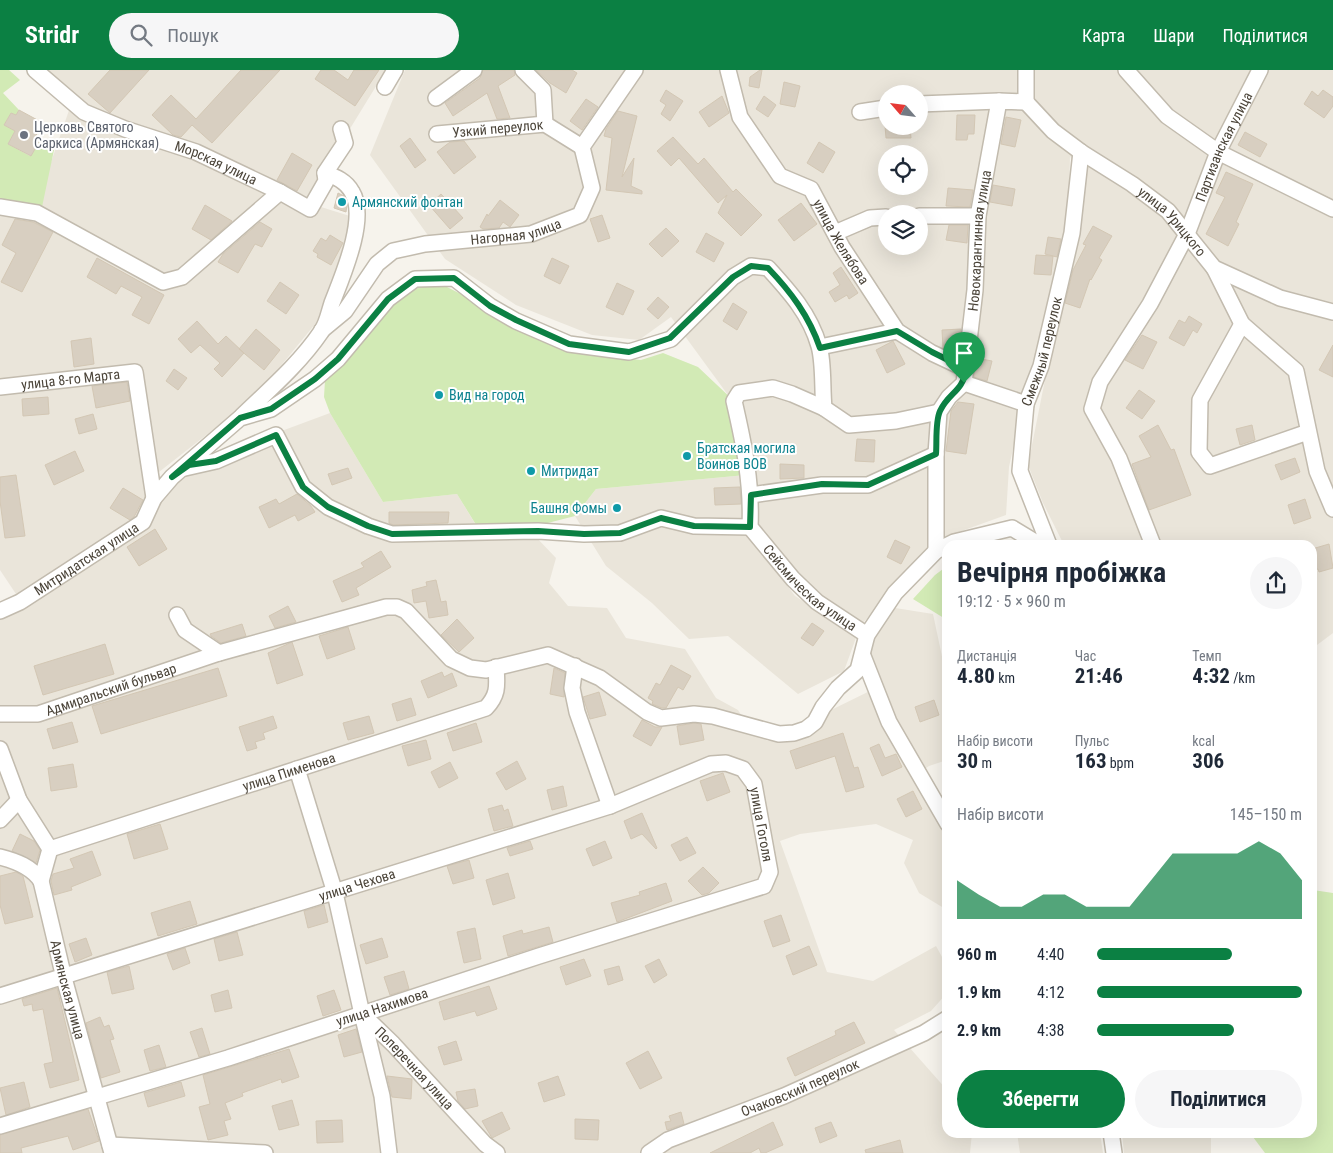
<!DOCTYPE html>
<html lang="uk">
<head>
<meta charset="utf-8">
<style>
	:root { --surface:#fff; --page:#f6f6f7; --text:#1f2937; --muted:#747a83; --accent:#0b8043 }
	body { margin:0; font-family:"Roboto Condensed",sans-serif; background:var(--page); color:var(--text); height:100vh; display:flex; flex-direction:column; font-size:19px; white-space:nowrap }
	* { box-sizing:border-box; margin:0 }
	p { font-size:16px; color:var(--muted) }
	.icon { flex:none; width:28px; height:28px; fill:none; stroke:currentColor; stroke-width:2; stroke-linecap:round; stroke-linejoin:round }
	.map { position:relative; flex:1; overflow:hidden }
	.side { position:absolute; left:942px; top:470px; width:375px; height:598px; display:flex; flex-direction:column; background:var(--surface); border-radius:15px; box-shadow:0 5px 20px #0002 }
	.side>* { flex:none }
	.needle { width:32px; rotate:298deg }
	.controls { position:absolute; left:878px; top:15px; display:grid; gap:10px }
	.controls a { display:grid; place-items:center; width:50px; height:50px; border-radius:50%; background:var(--surface); box-shadow:0 5px 20px #0002; font-size:25px }
	.pin { position:absolute; display:grid; place-items:center; width:42px; height:42px; color:#fff; margin:-51px -21px; border-radius:50% 50% 50% 0; rotate:-45deg; box-shadow:0 0 5px #0007 }
	.pin .icon { rotate:45deg }
	.round { display:grid; place-items:center; flex:none; width:52px; height:52px; border-radius:26px; background:var(--page) }
	.summary { display:flex; align-items:center; justify-content:space-between; height:85px; padding:0 15px }
	h1 { font-size:28px; font-weight:700; line-height:38px }
	.stats { display:grid; grid-template-columns:repeat(3,1fr); gap:8px; height:85px; padding:5px 15px }
	.stats div { display:grid; align-content:center }
	.stats b { font-size:21px; font-weight:700 }
	.stats small { font-size:14px; font-weight:400 }
	.stats p { font-size:14px }
	.chart { height:140px; padding:10px 15px }
	.chart p { display:flex; justify-content:space-between }
	.chart svg { width:100%; height:90px; margin-top:5px; fill:var(--accent); opacity:.7 }
	.button { display:flex; gap:10px; margin-top:auto; padding:10px 15px }
	.button a { flex:1; height:58px; border-radius:30px; background:var(--accent); color:#fff; font-size:20px; font-weight:700; line-height:58px; text-align:center }
	.button a+a { background:var(--page); color:var(--text) }
	ul { padding:0 15px; list-style:none; font-size:16px }
	li { display:grid; grid-template-columns:80px 60px 1fr; align-items:center; height:38px }
	li i { height:12px; border-radius:6px; background:var(--accent) }
	header { display:flex; align-items:center; gap:30px; box-sizing:border-box; height:70px; padding:0 25px; background:var(--accent); color:#fff }
	header strong { font-size:24px }
	nav { display:flex; gap:28px; margin-inline-start:auto; font-size:18px }
	.search { width:350px; height:45px; background:var(--page); display:flex; align-items:center; gap:12px; box-sizing:border-box; padding:0 18px; border-radius:28px; color:var(--muted); font-size:19px }
	.map>svg:first-child { display:block }
	.residential { fill:#eae5da; fill-rule:evenodd }
	.green { fill:#d2eab5 }
	.building { fill:#d8cfc1; stroke:#d3c7b4 }
	.lines { fill:none; stroke-linecap:round; stroke-linejoin:round }
	.minor-casing { stroke:#c2bbae; stroke-width:18 }
	.minor { stroke:#fff; stroke-width:15 }
	.route-casing { stroke:#fff; stroke-width:10 }
	.route { stroke:#0b8043; stroke-width:6 }
	.worship-dot { fill:#6b7280; stroke:#fff; stroke-width:2 }
	.culture-dot { fill:#0f9aa8; stroke:#fff; stroke-width:2 }
	.labels { text-anchor:middle; stroke-width:4; stroke-linejoin:round; paint-order:stroke }
	.worship-label { font-size:14px; fill:#5b616d; stroke:#fff; text-anchor:start }
	.street-label { font-size:14px; fill:#4b4439; stroke:#fff }
	.culture-label { font-size:14px; fill:#0d838f; stroke:#fff; text-anchor:start }
</style>
</head>
<body>
<header>
<strong>Stridr</strong>
<div class="search"><svg class="icon" aria-label="search" viewBox="0 0 24 24"><circle cx="10" cy="10" r="6"/><path d="M15 15l6 6"/></svg>Пошук</div>
<nav><a>Карта</a><a>Шари</a><a>Поділитися</a></nav>
</header>
<div class="map">
<svg width="1333" height="1083" viewBox="0 0 1333 1083">
	<rect width="100%" height="100%" fill="#f6f3ec"/>
	<path class="residential" d="M48 0H386L305 132 353 147 333 217 316 253 256 326 159 402 131 457 18 527 0 500V140L33 144 75 23Z
		M405 0H1333V563L1313 578 1312 475H1064L1043 433 1028 395 1083 119 1070 86 1068 171 1025 323 1009 397 1006 445 945 467 910 501 862 554 801 517 752 459 736 336 671 247 639 270 592 265 516 235 445 189 370 85ZM886 24H919V56H886ZM886 84H919V116H886ZM886 144H919V176H886Z
		M330 343 383 432 457 424 485 470 534 465 556 488 549 513 568 536 607 538 626 568 685 579 716 628 738 640 753 663 768 671 880 616 869 576 889 537 933 544 947 610V690L929 696 913 707 947 764V840L919 823 904 793 913 770 876 754 800 764 780 771 827 902 873 911 936 876 947 896V923L931 941 894 960 947 1020 948 1062 972 1063 970 1083H0V545L51 521 132 459 158 407Z
		M746 405 748 463 795 526 857 565 844 601 798 624 728 566 689 569 652 533 606 496 575 446 596 419Z
		M1017 1063H1100L1103 1083H1020Z
		M1122 1063H1211V1083H1124Z"/>
	<path class="green" d="M0 0H9L20 10 3 23 19 40 16 45 11 43 4 55 15 61 8 74 30 86 39 71 54 80 42 137 0 130Z
		M427 216 447 217 504 246 544 272 586 284 641 290 663 283 698 297 734 331 746 405 596 419 575 446 536 456 478 458 457 424 383 432 330 343 324 327 325 310 392 233 410 220Z
		M947 496V550L913 529 935 505Z
		M1313 820 1333 823V1083H1265L1250 1063 1312 1062Z"/>
	<path class="building" d="M110 0H149L110 43 88 24Z
		M241 0H280L212 73 192 55 181 67 173 65 152 45 171 25 196 49Z
		M321 0H334L348 10 354 0H379L355 36 315 9Z
		M483 0H514L515 5 498 16 510 48 497 49 487 23 453 46 445 33 480 8Z
		M536 0H572L577 3 566 23 550 13Z
		M760 0H762L759 18 749 16 750 7Z
		M784 12 800 16 795 37 780 34Z
		M666 20 683 31 670 51 661 44 666 35 660 31Z
		M1323 20 1333 27V36L1324 48 1304 34 1312 21 1318 26Z
		M722 26 729 43 709 57 699 42Z
		M764 26 776 35 768 47 756 39Z
		M586 29 598 37 582 60 570 51Z
		M19 40 43 53 34 69 39 72 31 86 8 74 15 61 4 55 11 43 16 45Z
		M618 41 637 46 622 107 634 88 631 116 642 121V124L606 120 612 68 604 66 606 59Z
		M957 45H975L974 64H968L967 70H956Z
		M1006 47 1021 50 1015 77 1001 74Z
		M885 56H910L911 68H886Z
		M1245 62 1267 74 1260 87 1238 75Z
		M673 67 698 94 704 88 733 122 736 119 762 145 741 166 718 143 727 125 718 133 679 88 671 96 657 81Z
		M410 68 426 90 415 98 400 76Z
		M464 71 476 87 454 104 437 82 450 72Z
		M819 72 835 82 823 103 807 93Z
		M292 83 312 95 297 121 277 110Z
		M1226 102 1253 114 1236 152 1239 154 1228 176 1206 164 1225 127 1216 123Z
		M993 115 1015 119 1012 136 990 132Z
		M948 118 973 120 970 137 946 136Z
		M338 123 344 126 347 135 346 142 334 138Z
		M441 124 463 148 450 159 429 135Z
		M500 130 519 145 510 157 503 152 499 158 483 159 480 157 487 144 488 146Z
		M801 133 817 154 794 171 778 150Z
		M205 135 232 151 211 170 192 159Z
		M602 145 610 168 598 172 590 149Z
		M15 149 33 152 53 162 22 222 1 212 16 183 2 175Z
		M260 152 272 159 262 177 255 174 238 203 218 192 223 184Z
		M949 155H968L967 173 946 170Z
		M1093 156 1112 166 1099 188 1102 190 1091 210 1090 209 1080 238 1065 233 1073 200 1086 175 1083 174Z
		M666 158 679 171 662 187 649 174Z
		M706 163 724 173 714 192 696 182Z
		M330 165 343 173 331 195 317 187 318 184 313 181 321 168 326 171Z
		M1048 167 1061 169 1057 187 1045 184Z
		M1036 185 1053 186 1051 205 1034 204Z
		M97 188 164 225 149 254 132 245 142 227 121 216 116 224 87 207Z
		M552 188 569 196 560 214 544 206Z
		M841 197 858 223 849 229 847 225 835 232 829 222 840 215 833 203Z
		M280 212 299 225 286 244 267 231Z
		M617 213 634 221 623 245 606 237Z
		M658 227 669 237 658 249 647 239Z
		M733 233 747 242 737 260 723 251Z
		M1189 246 1202 254 1197 263 1193 260 1184 276 1169 268 1179 250 1185 253Z
		M197 251 218 274 226 266 244 283 222 307 214 299 220 293 200 275 191 283 178 269Z
		M256 259 280 280 264 300 239 279Z
		M961 259 958 281H949L943 278 942 260Z
		M1142 265 1157 272 1143 299 1125 290Z
		M91 268 94 294 74 297 71 271Z
		M893 271 905 294 887 303 876 280Z
		M1333 275V307L1319 300Z
		M976 288 992 291 987 311 974 307Z
		M174 299 187 308 178 320 166 311Z
		M127 312 130 331 96 338 92 316Z
		M1139 320 1155 331 1142 349 1126 338Z
		M48 327 49 344 23 346 22 329Z
		M958 332 974 334 966 384 946 381 951 341Z
		M93 344 97 359 79 364 75 349Z
		M1158 355 1171 380 1174 379 1191 425 1149 440 1132 394 1151 387 1139 366Z
		M1252 355 1255 370 1240 375 1236 359Z
		M857 369 875 370 874 392 855 391Z
		M75 381 84 401 54 415 45 395Z
		M1295 388 1300 402 1281 410 1275 395Z
		M780 394 804 395V408L780 409Z
		M348 398 352 408 332 415 328 404Z
		M16 405 25 466 5 468 0 431V407Z
		M740 417 741 434 715 435 714 418Z
		M123 418 143 430 134 447 130 450 110 438Z
		M297 424 311 436 315 442 298 451 295 445 269 458 259 437 276 429 279 434Z
		M1305 429 1311 448 1294 454 1288 435Z
		M389 442H449L448 453 393 455 389 453Z
		M155 459 167 479 139 496 127 477Z
		M895 470 910 477 901 494 887 487Z
		M1329 474 1333 498 1319 502 1318 499 1312 500V479Z
		M381 481 391 497 356 518 359 525 342 532 333 511 364 497 361 493Z
		M436 510 441 532 446 531 448 545 429 548 426 531 414 533 412 520 427 516 426 512Z
		M288 536 296 552 275 558 269 546Z
		M457 549 474 568 459 582 441 565Z
		M812 553 824 561 813 576 801 568Z
		M242 554 246 566 221 573 211 566 210 564Z
		M348 557 355 579 327 589 319 566Z
		M292 572 303 605 277 614 268 583Z
		M105 574 114 604 43 625 34 596Z
		M671 595 691 606 683 620 678 617 666 638H662L652 634 653 631 648 628 656 613 660 615Z
		M218 598 227 626 101 664 92 636Z
		M554 598 565 603 564 627 550 624Z
		M442 602 444 607 452 603 457 616 428 628 421 611Z
		M599 622 606 645 590 649 583 627Z
		M411 628 416 645 397 651 392 634Z
		M934 630 939 645 920 652 915 637Z
		M273 646 277 658 263 663 265 669 255 672 257 678 247 681 239 657Z
		M369 646 374 663 348 670 343 653Z
		M642 650 655 657H662L651 676 633 666Z
		M72 652 78 672 53 679 47 659Z
		M476 653 482 672 453 681 447 663Z
		M694 653 701 654 704 670 680 675 677 656Z
		M843 663 854 698 858 697 864 717 846 722 835 686 796 699 790 681Z
		M426 670 431 689 408 696 402 676Z
		M879 674 885 688 896 684 902 697 882 706 870 678Z
		M517 691 526 709 506 720 496 703Z
		M450 692 458 708 439 718 431 702Z
		M73 694 77 717 51 721 48 698Z
		M723 703 730 722 707 731 700 711Z
		M563 716 567 736 552 740 547 720Z
		M913 721 922 739 906 747 897 729Z
		M502 735 504 741 508 739 513 756 494 761 488 739Z
		M642 743 657 778 656 779 642 764 631 769 624 751Z
		M160 754 168 779 134 789 127 764Z
		M20 764 34 771 40 780 36 793 12 781Z
		M687 767 696 783 680 791 671 775Z
		M530 771 533 779 510 786 507 778Z
		M605 771 612 788 593 796 586 779Z
		M92 781 101 805 71 817 72 820 54 825 51 811 53 804 74 798 70 789Z
		M469 790 474 808 453 814 447 796Z
		M703 797 719 813 709 823 702 825 688 811Z
		M16 802 23 806 33 847 5 854 0 835V806Z
		M508 803 515 828 493 835 486 810Z
		M666 813 672 831 617 852 611 833 640 825 639 822Z
		M190 831 197 854 158 866 151 843Z
		M324 835 328 852 308 858 304 841Z
		M781 845 790 871 773 877 764 851Z
		M549 857 553 872 508 886 503 866 522 860 523 864Z
		M475 858 481 889 464 893 457 862Z
		M237 862 243 885 219 891 214 869Z
		M86 868 92 885 75 892 69 874Z
		M382 868 388 887 366 894 360 875Z
		M809 876 817 895 793 905 786 886Z
		M185 878 190 893 173 900 167 884Z
		M584 889 591 906 566 915 560 897Z
		M659 889 667 905 654 913 645 896Z
		M129 896 134 919 112 924 107 902Z
		M619 896 623 910 608 915 604 900Z
		M404 901 409 919 390 925 384 907Z
		M489 916 497 939 477 946 475 941 444 950 439 932Z
		M57 918 79 1010 50 1018 44 994 53 992 43 939 33 941 32 934 24 936 22 929Z
		M228 920 232 938 215 942 211 925Z
		M334 920 341 940 323 946 317 926Z
		M100 947 104 957 109 955 114 969 110 970 120 1002 101 1008 86 953Z
		M854 952 865 973 795 1006 787 988 836 965 835 961Z
		M202 958 210 984 199 987 190 962Z
		M356 959 362 982 344 987 338 965Z
		M456 971 462 990 444 995 438 977Z
		M159 975 166 997 150 1001 144 980Z
		M289 979 299 1007 282 1013 281 1009 242 1023 243 1026 225 1033 231 1049 224 1051 228 1065 208 1070 199 1037 210 1034 203 1005Z
		M648 981 662 1008 640 1019 626 993Z
		M387 1006 412 1009 411 1029 392 1027Z
		M558 1006 565 1025 544 1032 538 1013Z
		M24 1012 30 1037 6 1045 0 1018Z
		M181 1012 185 1026 148 1037 144 1023Z
		M475 1019 478 1036 465 1039 458 1031 456 1022Z
		M292 1030 299 1055 279 1060 272 1036Z
		M88 1039 99 1071 73 1080 68 1066 21 1078 22 1083H0V1065Z
		M502 1042 510 1059 492 1068 482 1051Z
		M681 1042 684 1054 667 1060 665 1052 671 1051 669 1046Z
		M575 1049 599 1050 598 1070 575 1069Z
		M342 1050 343 1072 317 1073 316 1051Z
		M773 1052 783 1075 765 1083H761L759 1078 750 1083H710Z
		M831 1052 837 1066 820 1073 815 1058Z
		M900 1070 903 1083H866L865 1080Z"/>
	<g class="lines">
		<g class="minor-casing">
			<g id="minor">
				<path id="s1" d="M35 0 84 42 125 59 196 82 280 122 310 139 326 111 325 103"/>
				<path d="M523 0 543 20 545 54"/>
				<path id="s2" d="M728 0 740 47 780 106 811 119 842 177 897 261 932 283 966 299"/>
				<path d="M1126 0 1167 46 1218 82 1333 139"/>
				<path d="M385 17 395 0"/>
				<path d="M436 28 474 0"/>
				<path id="s3" d="M1026 32 1053 61 1081 82 1132 114 1168 141 1214 198 1280 228 1333 242"/>
				<path d="M1026 32V0"/>
				<path d="M919 34 999 31"/>
				<path d="M860 42 886 38"/>
				<path id="s4" d="M437 64 545 54 582 77"/>
				<path d="M0 137 37 143 163 212 182 207 280 122"/>
				<path d="M919 146H978"/>
				<path d="M835 163 870 148 886 147"/>
				<path d="M1214 198 1242 254 1296 301 1317 401 1333 439"/>
				<path d="M1242 254 1200 330 1199 382 1210 396 1308 362"/>
				<path id="s5" d="M322 260 345 241 377 194 393 181 425 174 531 164 580 145 592 118 582 77 635 0"/>
				<path d="M820 277 897 261"/>
				<path d="M964 313 1026 334"/>
				<path id="s6" d="M0 317 135 302 154 428"/>
				<path id="s7" d="M824 338 792 324 773 318 739 323 734 331C744 374 752 413 750 457L793 509 817 532 867 565"/>
				<path d="M242 346C270 319 300 293 321 262 327 254 329 242 332 233 342 207 368 148 352 122 346 111 336 107 325 103L345 73 341 59"/>
				<path d="M185 398 216 391 276 365 303 417 328 437 368 456 392 464 538 461 584 464 620 463 661 448 694 456 750 457"/>
				<path d="M751 425 822 415H868L936 384"/>
				<path id="s8" d="M1049 475 1020 401 1026 334 1041 296 1072 163 1081 82"/>
				<path id="s9" d="M1153 475 1119 388 1092 339 1100 312 1150 234 1187 164 1218 82 1260 0"/>
				<path id="s10" d="M936 481V384L939 342 949 327 964 313 975 220 978 146 999 31 1026 32"/>
				<path id="s11" d="M0 541 20 532 143 452 154 428 172 407 240 348 271 339 315 309 338 289 388 229 415 209 454 208 490 236 516 251 569 274 629 282 671 269 733 207 751 196 768 198C789 221 810 244 819 276 824 293 822 319 824 338L849 355 896 351 939 342"/>
				<path d="M177 545 185 560 219 583 386 537H397L406 541 451 589 470 598 486 600 548 585 600 608 647 642 661 648 694 644 713 646 779 664 794 663 806 659 815 652 823 637 838 618 858 600 867 565 895 523 936 481 954 472 1012 458 1040 475"/>
				<path d="M863 586 889 652 948 754"/>
				<path d="M575 596 572 618 577 642 610 736"/>
				<path id="s12" d="M0 644H38L219 583"/>
				<path d="M0 679 19 730 50 779 41 811C32 797 16 791 0 787"/>
				<path id="s13" d="M297 699 335 823 362 944 393 974 485 1074 497 1083"/>
				<path d="M0 750 19 730"/>
				<path id="s14" d="M50 779 486 638C499 624 497 615 496 597"/>
				<path id="s15" d="M41 811 64 908 112 1083"/>
				<path id="s16" d="M0 926 610 736 711 694 726 693 743 699 754 714 770 802 764 816 539 886 228 988 0 1056"/>
				<path d="M362 944 382 1026 389 1083"/>
				<path d="M1111 1062 1114 1083"/>
				<path d="M110 1075 265 1083"/>
				<path id="s17" d="M649 1083 668 1070 784 1026 924 963 948 948"/>
			</g>
		</g>
		<use href="#minor" class="minor"/>
	</g>
	<g class="lines">
		<g class="route-casing">
			<path id="route" d="M751 196 768 198C791 222 809 246 820 278L897 261 932 282 966 299C963 322 949 322 940 341 935 352 937 371 936 384L868 415 822 414 751 425 750 457 694 456 661 448 620 463 584 464 538 461 392 464 368 456 328 437 303 417 276 365 216 391 189 395 172 407 240 348 271 339 315 309 338 289 388 229 415 209 454 208 490 236 516 250 569 274 629 282 670 268 733 207Z"/>
		</g>
		<use href="#route" class="route"/>
	</g>
	<circle class="worship-dot" cx="24" cy="65" r="5"/>
	<g class="culture-dot">
		<circle cx="342" cy="132" r="5"/>
		<circle cx="439" cy="325" r="5"/>
		<circle cx="687" cy="386" r="5"/>
		<circle cx="531" cy="401" r="5"/>
		<circle cx="617" cy="438" r="5"/>
	</g>
	<g class="labels">
		<g class="worship-label">
			<text x="34" y="62">Церковь Святого<tspan x="34" dy="16">Саркиса (Армянская)</tspan></text>
		</g>
		<g class="street-label">
			<text dy="5" stroke="none"><textPath href="#s4" startOffset="61">Узкий переулок</textPath></text>
			<text dy="5" stroke="none"><textPath href="#s9" startOffset="444">Партизанская улица</textPath></text>
			<text dy="5" stroke="none"><textPath href="#s1" startOffset="206">Морская улица</textPath></text>
			<text dy="5" stroke="none"><textPath href="#s3" startOffset="190">улица Урицкого</textPath></text>
			<text dy="5" stroke="none"><textPath href="#s5" startOffset="232">Нагорная улица</textPath></text>
			<text dy="5" stroke="none"><textPath href="#s2" startOffset="214">улица Желябова</textPath></text>
			<text dy="5" stroke="none"><textPath href="#s10" startOffset="321">Новокарантинная улица</textPath></text>
			<text dy="5" stroke="none"><textPath href="#s8" startOffset="202">Смежный переулок</textPath></text>
			<text dy="5" stroke="none"><textPath href="#s6" startOffset="71">улица 8-го Марта</textPath></text>
			<text dy="5" stroke="none"><textPath href="#s11" startOffset="101">Митридатская улица</textPath></text>
			<text dy="5" stroke="none"><textPath href="#s7" startOffset="312">Сейсмическая улица</textPath></text>
			<text dy="5" stroke="none"><textPath href="#s12" startOffset="115">Адмиральский бульвар</textPath></text>
			<text dy="5" stroke="none"><textPath href="#s14" startOffset="251">улица Пименова</textPath></text>
			<text dy="5" stroke="none"><textPath href="#s16" startOffset="841">улица Гоголя</textPath></text>
			<text dy="5" stroke="none"><textPath href="#s16" startOffset="374">улица Чехова</textPath></text>
			<text dy="5" stroke="none"><textPath href="#s15" startOffset="112">Армянская улица</textPath></text>
			<text transform="translate(382 937) rotate(-18)" y="5">улица Нахимова</text>
			<text dy="5" stroke="none"><textPath href="#s13" startOffset="329">Поперечная улица</textPath></text>
			<text dy="5" stroke="none"><textPath href="#s17" startOffset="165">Очаковский переулок</textPath></text>
		</g>
		<g class="culture-label">
			<text x="352" y="137">Армянский фонтан</text>
			<text x="449" y="330">Вид на город</text>
			<text x="697" y="383">Братская могила<tspan x="697" dy="16">Воинов ВОВ</tspan></text>
			<text x="541" y="406">Митридат</text>
			<text x="607" y="443" text-anchor="end">Башня Фомы</text>
		</g>
	</g>
</svg>
<div class="controls">
<a><svg class="needle" viewBox="-14 -14 28 28"><path d="M0-13l5 13h-10z" fill="#e53935"/><path d="M0 13l5-13h-10z" fill="#747a83"/></svg></a>
<a><svg class="icon" aria-label="locate" viewBox="0 0 24 24"><circle cx="12" cy="12" r="6"/><path d="M12 2v4M12 18v4M2 12h4M18 12h4"/></svg></a>
<a><svg class="icon" aria-label="layers" viewBox="0 0 24 24"><path d="M12 4l9 5-9 5-9-5zM3 14l9 5 9-5"/></svg></a>
</div>
<div class="pin" style="left:964px;top:313px;background:#1e9e55"><svg class="icon" aria-label="arrive" viewBox="0 0 24 24"><path d="M6 21V4h12l-3 4 3 4H6"/></svg></div>
<section class="side">
<div class="summary"><div><h1>Вечірня пробіжка</h1><p>19:12 · 5 × 960 m</p></div><a class="round"><svg class="icon" aria-label="share" viewBox="0 0 24 24"><path d="M12 15V3M7 8l5-5 5 5M5 13v7h14v-7"/></svg></a></div>
<div class="stats">
<div><p>Дистанція</p><b>4.80<small> km</small></b></div>
<div><p>Час</p><b>21:46</b></div>
<div><p>Темп</p><b>4:32<small> /km</small></b></div>
</div>
<div class="stats">
<div><p>Набір висоти</p><b>30<small> m</small></b></div>
<div><p>Пульс</p><b>163<small> bpm</small></b></div>
<div><p>kcal</p><b>306</b></div>
</div>
<div class="chart"><p><span>Набір висоти</span>145–150 m</p>
<svg viewBox="0 0 160 44" preserveAspectRatio="none"><path d="M0 44V25L10 32L20 38L30 38L40 32L50 32L60 38L70 38L80 38L90 25L100 12L110 12L120 12L130 12L140 6L150 12L160 25V44z"/></svg>
</div>
<ul>
<li><b>960 m</b>4:40<i style="width:66%"></i></li>
<li><b>1.9 km</b>4:12<i style="width:100%"></i></li>
<li><b>2.9 km</b>4:38<i style="width:67%"></i></li>
</ul>
<div class="button"><a>Зберегти</a><a>Поділитися</a></div>
</section>
</div>
</body>
</html>
